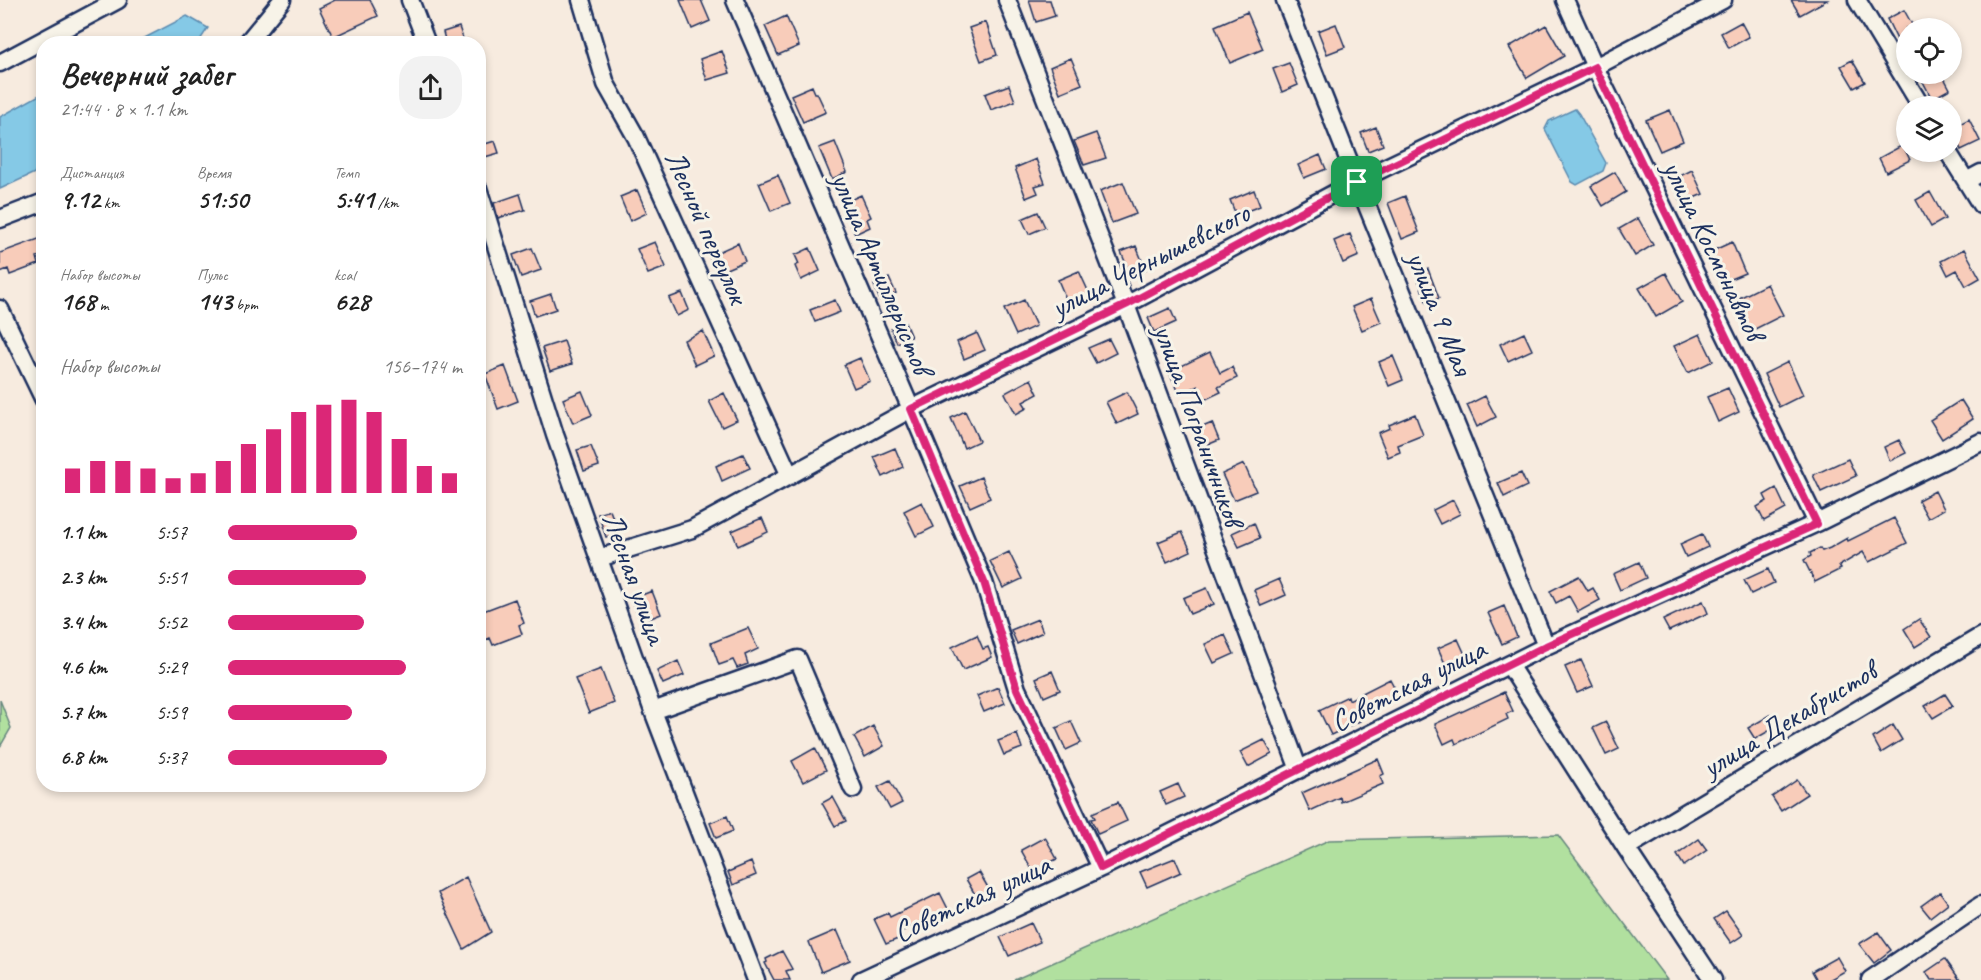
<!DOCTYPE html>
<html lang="ru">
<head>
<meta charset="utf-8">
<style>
	:root { --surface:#fff; --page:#f2f2f2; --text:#222; --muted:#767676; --accent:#db2777 }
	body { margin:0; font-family:Caveat,sans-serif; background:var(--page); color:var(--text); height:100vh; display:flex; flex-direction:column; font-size:22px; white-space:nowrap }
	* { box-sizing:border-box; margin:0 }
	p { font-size:20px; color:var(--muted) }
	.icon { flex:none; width:33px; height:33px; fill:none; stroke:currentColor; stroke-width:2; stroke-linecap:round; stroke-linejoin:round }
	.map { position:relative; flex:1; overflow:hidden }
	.drawer { position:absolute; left:36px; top:36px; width:450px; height:756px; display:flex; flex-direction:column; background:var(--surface); border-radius:24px; box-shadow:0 3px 9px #0003 }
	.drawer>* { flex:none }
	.controls { position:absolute; left:1896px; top:18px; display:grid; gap:12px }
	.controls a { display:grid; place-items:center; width:66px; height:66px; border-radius:50%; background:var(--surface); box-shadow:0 3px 9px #0003; font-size:30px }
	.pin { position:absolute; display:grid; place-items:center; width:51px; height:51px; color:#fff; margin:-26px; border-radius:12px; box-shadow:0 3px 9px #0006 }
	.round { display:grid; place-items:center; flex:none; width:63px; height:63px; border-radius:24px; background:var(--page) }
	.overview { display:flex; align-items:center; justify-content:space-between; height:102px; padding:0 24px }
	h1 { font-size:33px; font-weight:700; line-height:45px }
	.stats { display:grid; grid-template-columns:repeat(3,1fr); gap:9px; height:102px; padding:6px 24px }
	.stats div { display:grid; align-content:center }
	.stats b { font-size:26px; font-weight:700 }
	.stats small { font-size:16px; font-weight:400 }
	.stats p { font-size:16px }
	.chart { height:168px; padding:12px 24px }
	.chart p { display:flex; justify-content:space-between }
	.chart svg { width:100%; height:108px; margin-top:6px; stroke:var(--accent); stroke-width:6 }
	ul { padding:0 24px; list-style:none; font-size:20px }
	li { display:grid; grid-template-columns:96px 72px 1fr; align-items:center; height:45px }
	li i { height:15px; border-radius:8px; background:var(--accent) }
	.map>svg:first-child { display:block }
	.green { fill:#b1e09f; stroke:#66887e; stroke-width:1.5 }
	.water { fill:#85c9e6; stroke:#5b8bb0; stroke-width:1.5 }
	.building { fill:#f8ccba; stroke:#1b2f5e; stroke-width:1.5 }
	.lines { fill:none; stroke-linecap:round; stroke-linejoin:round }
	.minor-casing { stroke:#1b2f5e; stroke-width:21 }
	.minor { stroke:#f7f3e8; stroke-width:16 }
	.route-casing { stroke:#fff; stroke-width:12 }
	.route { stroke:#db2777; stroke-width:8 }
	.labels { text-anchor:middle; stroke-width:6; stroke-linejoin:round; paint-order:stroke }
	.street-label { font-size:30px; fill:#1b2f5e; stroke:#f7f3e8 }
</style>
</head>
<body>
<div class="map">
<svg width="1981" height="980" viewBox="0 0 1981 980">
	<rect width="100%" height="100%" fill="#f7ebdf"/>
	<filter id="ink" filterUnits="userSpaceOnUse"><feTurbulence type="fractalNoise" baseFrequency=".0167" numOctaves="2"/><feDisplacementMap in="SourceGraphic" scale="12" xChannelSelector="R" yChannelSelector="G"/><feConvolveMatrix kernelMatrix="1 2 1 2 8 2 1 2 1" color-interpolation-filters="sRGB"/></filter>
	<g filter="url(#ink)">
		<path class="green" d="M0 700 11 728 0 747Z
			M1558 835 1667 980H1014L1329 840Z"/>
		<path class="water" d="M187 16 208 28 198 43H135Z
			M43 93V169L0 189V117Z
			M1575 109 1579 114 1606 163 1603 171 1577 185 1572 182 1545 129 1549 121Z"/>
		<path class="building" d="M335 0H370L378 16 333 37 319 8Z
			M680 0H701L710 21 692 29Z
			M1029 0H1050L1055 16 1036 22Z
			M1791 0H1827L1800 15Z
			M1904 10 1914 28H1906V58L1887 19Z
			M1247 12 1263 49 1230 63 1215 26Z
			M786 16 799 46 778 55 765 26Z
			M986 22 997 55 981 61 969 28Z
			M1741 22 1749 37 1729 48 1721 33Z
			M1336 24 1345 47 1327 54 1318 31Z
			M1546 25 1564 56 1527 78 1509 47Z
			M459 27 465 44H446L443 32Z
			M722 51 730 73 707 80 700 59Z
			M1071 58 1082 84 1060 93 1050 67Z
			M1852 60 1865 82 1854 88 1841 66Z
			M1289 63 1298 85 1282 92 1273 69Z
			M1919 74H1942L1950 89 1932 99Z
			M1009 85 1015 101 991 110 985 94Z
			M812 86 815 93H817L826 112 803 122 791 95Z
			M1670 110 1683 141 1660 151 1646 120Z
			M1969 119 1980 141 1961 150 1952 128Z
			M1376 127 1383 145 1368 151 1361 133Z
			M1096 133 1106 158 1084 165 1074 141Z
			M495 141 499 153 481 158 478 146Z
			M835 142 847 172 832 179 819 148Z
			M1903 145 1910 160 1886 172 1879 158Z
			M1320 155 1326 169 1304 178 1298 165Z
			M1036 159 1045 183 1035 186 1038 193 1026 198 1015 168Z
			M1692 170 1703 194 1682 203 1672 180Z
			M1615 172 1626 192 1603 206 1591 186Z
			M778 175 790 203 771 211 759 183Z
			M1123 182 1136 214 1112 223 1100 191Z
			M637 190 647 213 630 221 620 197Z
			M1254 190 1260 206 1236 215 1230 200Z
			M1930 192 1945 219 1931 227 1916 200Z
			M520 194 525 210 498 218 494 203Z
			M861 195 871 217 867 219 870 227 855 234 841 204Z
			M1405 196 1419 232 1402 239 1388 203Z
			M1038 212 1045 227 1029 234 1022 219Z
			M1638 218 1653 245 1635 256 1619 229Z
			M1350 234 1359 256 1343 263 1334 241Z
			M44 237V255L37 257 39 264 10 275 8 269 0 272V253Z
			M655 242 666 267 648 274 637 249Z
			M1732 242 1745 273 1723 282 1710 252Z
			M738 243 745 261 717 273 709 256Z
			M1136 246 1146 270 1131 276 1121 252Z
			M532 248 541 270 521 277 513 255Z
			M810 248 820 271 801 280 795 266 799 264 795 255Z
			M1964 249 1980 278 1966 286 1957 270 1948 275 1941 261Z
			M1428 269 1439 298 1427 303 1416 274Z
			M1079 271 1091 297 1069 306 1058 280Z
			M1666 273 1682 302 1656 317 1639 288Z
			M889 278 896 293 880 300 874 285Z
			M1767 284 1783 315 1749 332 1733 301Z
			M682 293 689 310 677 316 669 298Z
			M551 294 556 309 535 316 530 301Z
			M1371 299 1381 322 1362 330 1352 307Z
			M835 300 840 312 815 322 810 310Z
			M1024 300 1036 326 1016 335 1004 309Z
			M1170 308 1176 322 1154 332 1148 318Z
			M905 323 911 337 897 343 891 329Z
			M703 331 714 356 695 365 684 340Z
			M977 333 985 350 964 359 957 342Z
			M1524 333 1532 350 1508 361 1500 344Z
			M1700 334 1713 361 1688 373 1674 346Z
			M1109 339 1116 353 1096 363 1088 348Z
			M564 341 572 364 550 371 542 348Z
			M1210 352 1220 373 1232 367 1237 378 1218 387 1221 392 1204 400 1198 386 1180 394 1169 372Z
			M1393 356 1403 380 1389 386 1379 362Z
			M860 358 870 381 854 388 844 365Z
			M1788 362 1803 395 1779 407 1764 374Z
			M505 366 518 401 498 409 485 374Z
			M1031 379 1038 394 1023 402 1027 408 1016 414 1005 393Z
			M1728 388 1739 412 1718 422 1707 397Z
			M582 391 592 415 573 423 563 399Z
			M1127 392 1138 414 1117 424 1106 402Z
			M724 393 737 420 722 427 709 401Z
			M1485 396 1496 417 1477 427 1467 405Z
			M1961 400 1973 419 1942 439 1930 420Z
			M965 411 979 441 964 448 951 418Z
			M1415 414 1423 435 1398 445 1400 452 1388 457 1378 433 1390 428 1389 425Z
			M1212 423 1219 440 1200 448 1193 431Z
			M1899 440 1906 453 1890 461 1884 447Z
			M591 446 599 466 584 471 577 450Z
			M895 448 903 467 883 477 874 457Z
			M743 454 750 468 722 481 716 466Z
			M1848 459 1856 476 1821 492 1813 475Z
			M1244 464 1256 491 1234 500 1222 474Z
			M1521 473 1527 486 1504 497 1498 483Z
			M981 477 990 498 970 507 960 486Z
			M1776 488 1786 509 1764 521 1757 507 1767 501 1764 495Z
			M1935 491 1944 509 1928 518 1918 500Z
			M1453 500 1460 514 1440 524 1433 510Z
			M922 502 934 527 916 536 904 511Z
			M610 510 618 533 606 537 598 514Z
			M762 518 768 532 738 546 732 531Z
			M1894 518 1907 543 1869 562 1863 552 1839 566 1841 569 1815 582 1804 560 1811 556 1810 553 1820 548 1822 551 1830 548 1847 538 1848 541Z
			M1254 523 1260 538 1239 547 1232 533Z
			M1182 532 1191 551 1167 562 1158 542Z
			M1702 534 1708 547 1686 557 1680 544Z
			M1009 552 1022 579 1003 588 990 561Z
			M1639 562 1646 578 1620 590 1613 574Z
			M1768 569 1774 583 1751 594 1744 580Z
			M1579 576 1588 591 1593 588 1600 600 1578 612 1569 596 1556 603 1550 591Z
			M1279 579 1286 595 1261 606 1254 590Z
			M1207 588 1214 604 1190 614 1183 598Z
			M652 591 661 614 641 622 632 599Z
			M515 599 524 623 519 625 522 634 493 645 490 638 483 641 478 629V613Z
			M1703 601 1708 613 1669 631 1663 620Z
			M1504 606 1517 637 1502 644 1488 613Z
			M1038 619 1043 632 1017 644 1011 630Z
			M1919 619 1931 637 1915 647 1904 629Z
			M748 628 758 649 745 655 748 664 737 668 733 660 719 665 711 643Z
			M977 635 983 649 988 647 992 657 963 670 952 647Z
			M1225 635 1234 654 1214 663 1205 644Z
			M1458 639 1468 661 1448 670 1438 648Z
			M1581 660 1593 686 1577 693 1565 667Z
			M678 661 684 675 663 684 657 671Z
			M601 669 614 703 589 713 575 679Z
			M1052 671 1060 690 1044 697 1036 678Z
			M1390 679 1399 696 1358 717 1360 721 1331 735 1319 710 1348 696 1349 700Z
			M998 687 1005 703 984 712 977 696Z
			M1504 692 1513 711 1506 714 1508 719 1456 744 1454 739 1444 744 1435 724Z
			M1945 694 1953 706 1933 718 1925 706Z
			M1774 713 1781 724 1755 739 1748 728Z
			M1071 721 1081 743 1066 750 1056 728Z
			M1606 722 1619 749 1606 755 1593 728Z
			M1893 725 1902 740 1881 753 1873 738Z
			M873 726 884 746 865 757 854 737Z
			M1017 734 1022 748 1004 755 998 741Z
			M1264 740 1272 754 1248 767 1240 752Z
			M815 748 826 770 803 782 792 761Z
			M1378 759 1384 774 1380 776 1383 784 1341 802 1340 797 1310 811 1302 793Z
			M1797 780 1807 794 1781 811 1772 797Z
			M890 781 902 803 890 809 878 787Z
			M1178 784 1184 797 1166 805 1160 792Z
			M833 797 846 821 835 826 822 803Z
			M1118 802 1127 821 1098 834 1091 819 1095 818 1092 813Z
			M727 816 733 831 716 838 710 823Z
			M1045 837 1057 859 1033 871 1021 850Z
			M1699 839 1707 850 1684 866 1677 855Z
			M1175 858 1181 872 1147 887 1140 872Z
			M751 862 756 875 733 885 728 872Z
			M979 872 990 891 977 898 966 879Z
			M466 877 491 932 464 949 438 893Z
			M1940 892 1948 903 1930 917 1921 906Z
			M940 893 948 909 898 933 900 938 886 944 874 919 888 913 890 917Z
			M1726 911 1743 935 1731 943 1714 919Z
			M1031 923 1040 942 1009 956 1000 937Z
			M837 930 850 960 821 972 809 942Z
			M1878 932 1891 950 1874 963 1859 944Z
			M782 951 792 969 786 971 790 980H774L765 963 767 962 766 959Z
			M1837 957 1845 971 1829 980H1817L1812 971Z
			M1945 959 1960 980H1931L1926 972Z"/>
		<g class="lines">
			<g class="minor-casing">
				<path id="minor" d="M410 0 427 44
					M581 0 606 84 636 137 790 476
					M735 0 911 409 984 582 1017 689 1101 868
					M1007 0 1126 305 1299 770
					M1285 0 1357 181 1546 646
					M1565 0 1595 67 1817 523
					M1857 0 1921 106
					M246 44 282 0
					M0 63 118 0
					M1948 152 1981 205
					M1966 181 1981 173
					M478 188 555 435 653 711 756 980
					M0 219 44 202
					M0 309 44 400
					M599 558 692 529 911 409 1126 305 1357 181 1595 67 1723 0
					M1509 665 1626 848 1713 980
					M653 711 798 659 853 789
					M1626 848 1981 636
					M861 980 1101 868 1546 646 1817 523 1981 442
					M1870 980 1981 905"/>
			</g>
			<use href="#minor" class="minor"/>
		</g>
	</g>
	<g class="lines" filter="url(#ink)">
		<g class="route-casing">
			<path id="route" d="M1595 67 1817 524 1546 646 1101 868 1017 689 984 582 911 409 1126 305 1357 182Z"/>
		</g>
		<use href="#route" class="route"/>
	</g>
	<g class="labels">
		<g class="street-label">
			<text transform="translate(707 227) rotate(66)" y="10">Лесной переулок</text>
			<text transform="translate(1714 250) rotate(64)" y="10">улица Космонавтов</text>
			<text transform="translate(1150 260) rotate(-27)" y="10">улица Чернышевского</text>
			<text transform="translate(882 273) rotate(67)" y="10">улица Артиллеристов</text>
			<text transform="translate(1440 313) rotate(68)" y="10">улица 9 Мая</text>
			<text transform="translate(1199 425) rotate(70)" y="10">улица Пограничников</text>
			<text transform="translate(635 578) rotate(70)" y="10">Лесная улица</text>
			<text transform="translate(1408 685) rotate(-27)" y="10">Советская улица</text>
			<text transform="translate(1789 719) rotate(-31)" y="10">улица Декабристов</text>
			<text transform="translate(972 898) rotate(-25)" y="10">Советская улица</text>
		</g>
	</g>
</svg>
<div class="controls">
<a><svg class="icon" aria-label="locate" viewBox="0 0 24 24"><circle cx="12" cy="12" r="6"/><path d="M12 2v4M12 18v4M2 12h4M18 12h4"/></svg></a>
<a><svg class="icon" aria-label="layers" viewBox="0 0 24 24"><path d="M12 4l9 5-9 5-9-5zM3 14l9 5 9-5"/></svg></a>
</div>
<div class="pin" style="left:1357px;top:182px;background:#1e9e55"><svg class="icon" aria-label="arrive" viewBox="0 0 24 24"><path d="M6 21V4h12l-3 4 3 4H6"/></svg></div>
<section class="drawer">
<div class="overview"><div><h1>Вечерний забег</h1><p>21:44 · 8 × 1.1 km</p></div><a class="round"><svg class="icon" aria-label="share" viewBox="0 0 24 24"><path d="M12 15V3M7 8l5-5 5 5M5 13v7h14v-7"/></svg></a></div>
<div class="stats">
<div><p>Дистанция</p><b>9.12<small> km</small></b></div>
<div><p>Время</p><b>51:50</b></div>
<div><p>Темп</p><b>5:41<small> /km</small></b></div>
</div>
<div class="stats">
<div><p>Набор высоты</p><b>168<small> m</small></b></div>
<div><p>Пульс</p><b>143<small> bpm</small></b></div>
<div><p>kcal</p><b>628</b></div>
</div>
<div class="chart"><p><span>Набор высоты</span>156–174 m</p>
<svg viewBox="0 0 160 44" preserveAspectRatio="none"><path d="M5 44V34M15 44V31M25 44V31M35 44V34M45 44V38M55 44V36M65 44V31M75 44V24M85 44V18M95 44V11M105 44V8M115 44V6M125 44V11M135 44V22M145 44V33M155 44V36"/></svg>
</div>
<ul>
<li><b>1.1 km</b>5:57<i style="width:55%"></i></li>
<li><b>2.3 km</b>5:51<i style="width:59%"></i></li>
<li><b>3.4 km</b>5:52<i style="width:58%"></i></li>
<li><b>4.6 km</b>5:29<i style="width:76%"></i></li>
<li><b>5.7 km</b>5:59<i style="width:53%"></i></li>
<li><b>6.8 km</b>5:37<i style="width:68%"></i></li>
</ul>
</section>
</div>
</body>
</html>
